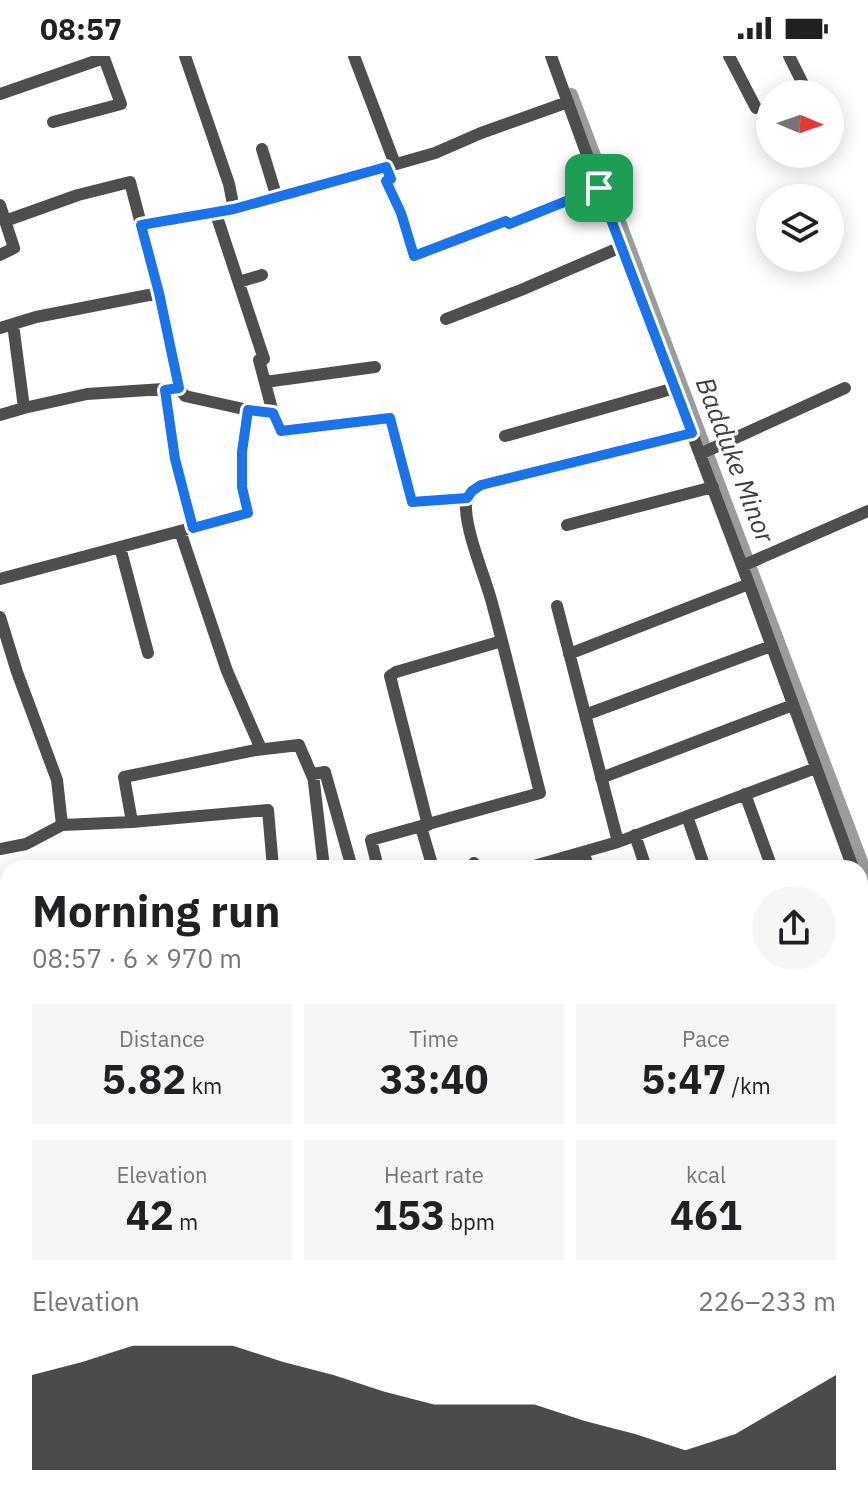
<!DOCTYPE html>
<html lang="en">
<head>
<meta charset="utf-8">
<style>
	:root { --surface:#fff; --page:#f6f6f6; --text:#202124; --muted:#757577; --accent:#000 }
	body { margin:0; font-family:"IBM Plex Sans",sans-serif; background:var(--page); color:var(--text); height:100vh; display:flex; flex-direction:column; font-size:30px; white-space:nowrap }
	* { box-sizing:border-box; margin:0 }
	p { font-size:26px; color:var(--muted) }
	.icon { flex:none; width:44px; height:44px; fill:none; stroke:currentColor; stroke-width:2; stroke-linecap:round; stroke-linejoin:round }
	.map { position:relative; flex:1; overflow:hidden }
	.side { position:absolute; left:0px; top:804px; width:868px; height:648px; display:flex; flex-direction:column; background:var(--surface); border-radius:24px 24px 0 0; box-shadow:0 4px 20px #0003 }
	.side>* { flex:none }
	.needle { width:52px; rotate:92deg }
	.fabs { position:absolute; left:756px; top:24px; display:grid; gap:16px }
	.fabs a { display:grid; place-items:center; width:88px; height:88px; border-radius:50%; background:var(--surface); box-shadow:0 4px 20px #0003; font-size:40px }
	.pin { position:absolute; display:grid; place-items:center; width:68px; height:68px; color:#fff; margin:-34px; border-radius:16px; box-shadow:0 4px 12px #0006 }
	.round { display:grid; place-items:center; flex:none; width:84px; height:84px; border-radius:42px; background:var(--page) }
	.overview { display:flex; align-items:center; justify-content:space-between; height:136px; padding:0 32px }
	h1 { font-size:44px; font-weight:700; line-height:60px }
	.metrics { display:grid; grid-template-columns:repeat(3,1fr); gap:12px; height:136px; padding:8px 32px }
	.metrics div { display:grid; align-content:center; border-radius:0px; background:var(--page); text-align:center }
	.metrics b { font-size:40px; font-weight:700 }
	.metrics small { font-size:22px; font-weight:400 }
	.metrics p { font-size:22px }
	.chart { height:224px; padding:16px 32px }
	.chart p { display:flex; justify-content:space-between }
	.chart svg { width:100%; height:144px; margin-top:8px; fill:var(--accent); opacity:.7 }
	.status { display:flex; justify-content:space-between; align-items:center; height:56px; padding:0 40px; background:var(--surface); direction:ltr }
	.status svg { height:22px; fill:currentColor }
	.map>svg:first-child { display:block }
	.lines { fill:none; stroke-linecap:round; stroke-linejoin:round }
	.canal { stroke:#9c9c9c; stroke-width:14 }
	.minor { stroke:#4e4e4e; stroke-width:12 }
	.route-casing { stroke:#fff; stroke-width:16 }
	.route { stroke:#1a73e8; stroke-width:10 }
	.labels { text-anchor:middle; stroke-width:6; stroke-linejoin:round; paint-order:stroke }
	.water-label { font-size:26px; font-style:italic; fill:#3d3d3d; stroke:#fff }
</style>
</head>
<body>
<div class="status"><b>08:57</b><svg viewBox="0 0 49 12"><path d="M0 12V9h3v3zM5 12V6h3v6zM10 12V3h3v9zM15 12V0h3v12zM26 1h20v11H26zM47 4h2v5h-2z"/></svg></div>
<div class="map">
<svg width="868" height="1452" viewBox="0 0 868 1452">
	<rect width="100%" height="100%" fill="#fff"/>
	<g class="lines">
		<path class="canal" d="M571 39 868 824"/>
		<path class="minor" d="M354 0 395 108
			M551 0 599 132 749 528 853 812
			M729 0 756 52
			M789 0 808 38
			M0 38 104 2 103 0
			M53 66 121 48 104 2
			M386 111 391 123 386 125 401 157 414 200 506 165 509 168 599 132
			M277 142 435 97 481 77 568 46
			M0 149 14 192 0 199
			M234 153 277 142 262 93
			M215 155 264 303 259 304 273 357 248 354
			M5 165 78 139 130 126 159 237
			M141 169 234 153 229 128 185 0
			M239 226 262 219
			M446 263 521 234 621 191
			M13 268 24 352
			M0 272 36 261 159 237 179 332
			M265 326 375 311
			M165 334 175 403 193 472
			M273 357 281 375 390 362 412 446 467 442
			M0 359 24 352 87 338 179 332 185 340 248 354 242 396V431L248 457 0 523
			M505 380 675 332
			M700 398 845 332
			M567 469 713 431
			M180 475 227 615 261 693
			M120 491 148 597
			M742 510 868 455
			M557 550 618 786
			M0 561 17 616 57 724 62 769 132 766
			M569 598 749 528
			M585 659 771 590
			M601 722 793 649
			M745 738 772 812
			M687 760 705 812
			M428 769 390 620 396 616 502 585
			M421 771 433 812
			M635 779 646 812
			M0 793 26 788 62 769
			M583 796 589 812
			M474 807 475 812
			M273 812 268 754 132 766 124 721 256 694 299 689 314 724
			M300 812 324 809
			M324 812 313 718 325 716 352 812
			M378 812 371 784 540 737C524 674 509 610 492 547 485 521 467 479 466 453 465 441 472 436 481 429L692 377
			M527 812 618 786 816 712
			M860 831 868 851
			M0 844H8
			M0 944 8 941
			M860 964 868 962
			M0 1024 8 1038
			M860 1034 868 1032
			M860 1220 863 1185
			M860 1245 868 1246
			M860 1321 868 1322
			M860 1382 868 1383
			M860 1443 868 1444
			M553 1444 555 1452
			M248 1452 249 1444
			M694 1452 695 1444
			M837 1452 838 1444"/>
	</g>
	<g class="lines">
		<g class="route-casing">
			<path id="route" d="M386 111 391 123 386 125 401 157 414 200 506 165 509 168 599 132 692 377 481 429 472 435 467 442 412 446 390 362 281 375 273 357 248 354 242 396V431L248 457 193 472 175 403 165 334 179 332 159 237 141 169 234 153Z"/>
		</g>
		<use href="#route" class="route"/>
	</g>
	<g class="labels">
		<g class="water-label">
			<text transform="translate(735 404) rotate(69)" y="9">Badduke Minor</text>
		</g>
	</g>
</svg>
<div class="fabs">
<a><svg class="needle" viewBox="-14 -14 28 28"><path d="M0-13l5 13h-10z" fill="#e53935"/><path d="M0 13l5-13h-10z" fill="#757577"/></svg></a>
<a><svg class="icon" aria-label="layers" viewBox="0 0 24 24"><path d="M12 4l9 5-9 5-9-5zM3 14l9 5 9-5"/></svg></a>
</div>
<div class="pin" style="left:599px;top:132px;background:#1e9e55"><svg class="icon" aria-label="arrive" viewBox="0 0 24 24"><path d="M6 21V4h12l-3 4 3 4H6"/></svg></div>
<section class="side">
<div class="overview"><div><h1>Morning run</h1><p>08:57 · 6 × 970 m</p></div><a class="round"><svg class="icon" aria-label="share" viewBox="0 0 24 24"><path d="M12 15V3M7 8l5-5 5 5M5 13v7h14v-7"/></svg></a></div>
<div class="metrics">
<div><p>Distance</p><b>5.82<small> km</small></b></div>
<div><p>Time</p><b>33:40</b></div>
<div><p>Pace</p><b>5:47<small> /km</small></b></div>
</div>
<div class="metrics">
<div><p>Elevation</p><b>42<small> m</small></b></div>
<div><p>Heart rate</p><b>153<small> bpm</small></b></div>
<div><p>kcal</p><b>461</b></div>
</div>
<div class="chart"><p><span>Elevation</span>226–233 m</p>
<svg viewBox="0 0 160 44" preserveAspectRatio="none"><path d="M0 44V15L10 11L20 6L30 6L40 6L50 11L60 15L70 20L80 24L90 24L100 24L110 29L120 33L130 38L140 33L150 24L160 15V44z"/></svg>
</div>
</section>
</div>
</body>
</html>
